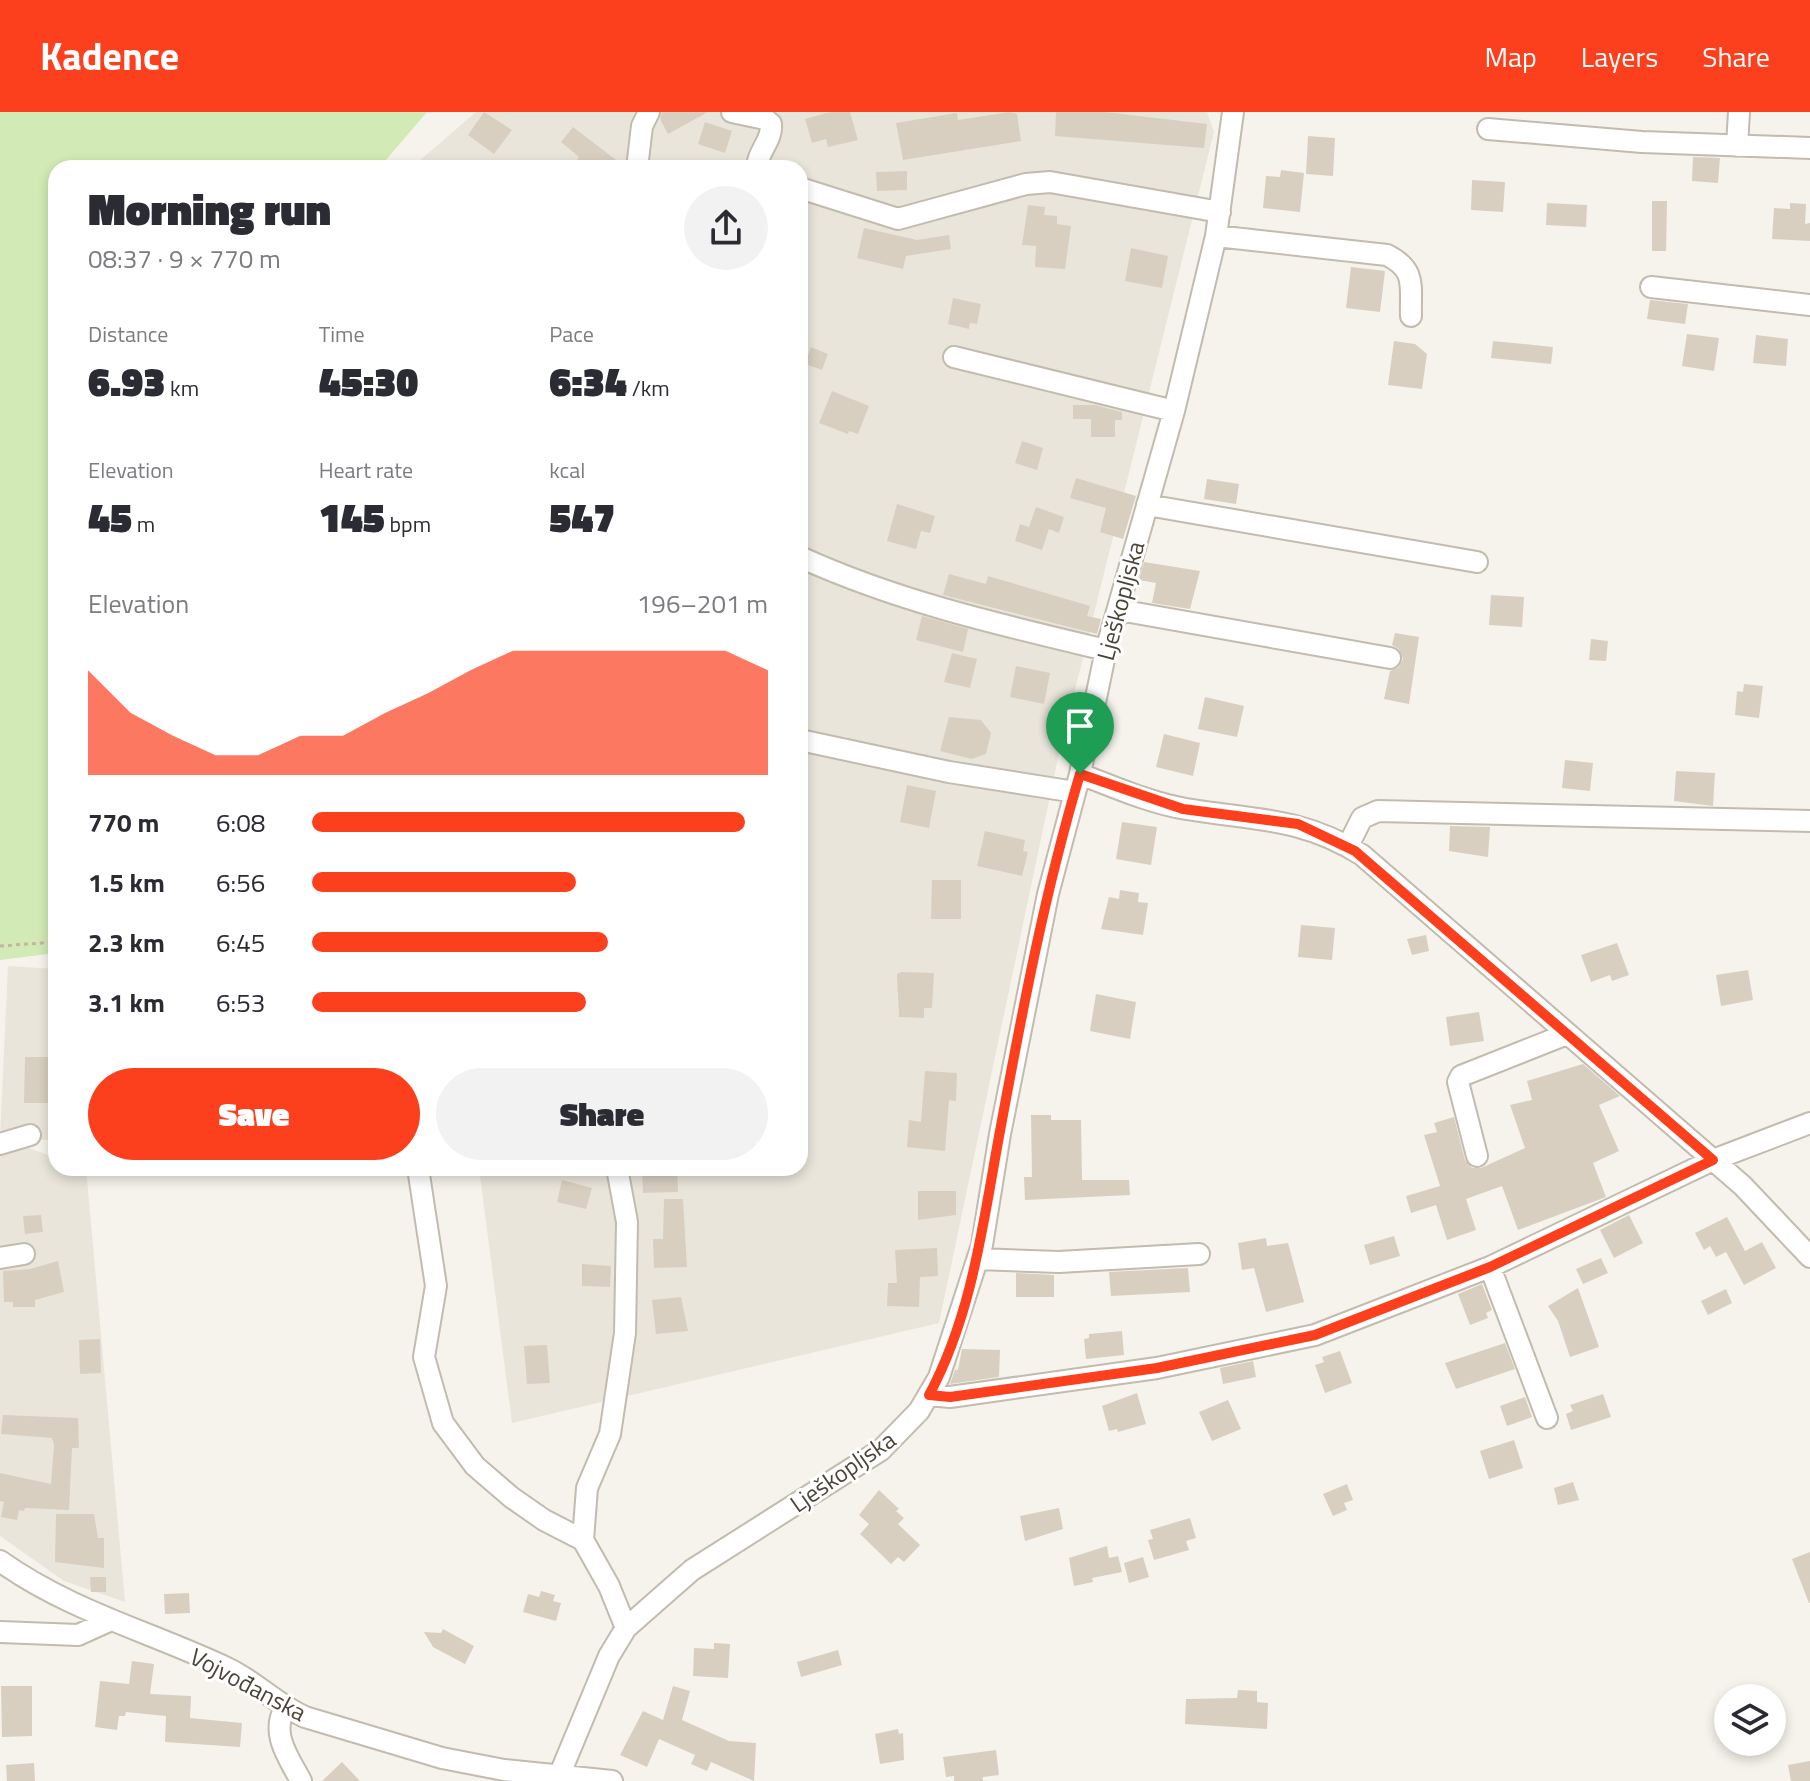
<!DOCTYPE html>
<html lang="en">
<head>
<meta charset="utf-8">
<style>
	:root { --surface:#fff; --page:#f2f2f3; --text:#2b2b33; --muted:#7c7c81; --accent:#fc3f1d }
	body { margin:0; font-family:"Titillium Web",sans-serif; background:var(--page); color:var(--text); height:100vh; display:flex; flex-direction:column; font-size:30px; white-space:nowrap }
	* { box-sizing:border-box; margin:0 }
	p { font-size:26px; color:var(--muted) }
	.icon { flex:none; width:44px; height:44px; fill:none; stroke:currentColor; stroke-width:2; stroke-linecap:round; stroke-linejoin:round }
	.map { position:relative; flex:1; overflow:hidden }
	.details { position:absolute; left:48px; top:48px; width:760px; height:1016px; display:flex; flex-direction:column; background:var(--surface); border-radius:24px; box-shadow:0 4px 12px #0003 }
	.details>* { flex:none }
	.controls { position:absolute; left:1714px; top:1572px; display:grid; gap:16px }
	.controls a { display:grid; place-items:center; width:72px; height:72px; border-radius:50%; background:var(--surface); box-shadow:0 4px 12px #0003; font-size:40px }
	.pin { position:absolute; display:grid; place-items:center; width:68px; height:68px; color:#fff; margin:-82px -34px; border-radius:50% 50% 50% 0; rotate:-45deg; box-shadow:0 0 8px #0007 }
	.pin .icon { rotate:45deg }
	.round { display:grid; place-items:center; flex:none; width:84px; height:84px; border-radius:42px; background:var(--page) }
	.head { display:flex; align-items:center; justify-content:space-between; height:136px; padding:0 40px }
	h1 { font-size:44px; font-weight:800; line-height:60px }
	.figures { display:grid; grid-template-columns:repeat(3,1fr); gap:12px; height:136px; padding:8px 40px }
	.figures div { display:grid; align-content:center }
	.figures b { font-size:40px; font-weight:800 }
	.figures small { font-size:22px; font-weight:400 }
	.figures p { font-size:22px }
	.chart { height:224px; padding:16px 40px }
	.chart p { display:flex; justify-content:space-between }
	.chart svg { width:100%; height:144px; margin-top:8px; fill:var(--accent); opacity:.7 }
	.cta { display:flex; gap:16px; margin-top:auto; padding:16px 40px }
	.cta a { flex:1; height:92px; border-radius:48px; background:var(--accent); color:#fff; font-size:32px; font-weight:800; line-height:92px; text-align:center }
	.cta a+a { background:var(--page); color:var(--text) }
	ul { padding:0 40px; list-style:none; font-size:26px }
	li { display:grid; grid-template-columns:128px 96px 1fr; align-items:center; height:60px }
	li i { height:20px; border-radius:10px; background:var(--accent) }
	header { display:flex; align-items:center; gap:48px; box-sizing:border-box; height:112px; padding:0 40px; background:var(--accent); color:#fff }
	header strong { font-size:38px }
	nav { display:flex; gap:44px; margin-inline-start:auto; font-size:28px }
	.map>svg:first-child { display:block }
	.residential { fill:#eae5da }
	.green { fill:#d2eab5 }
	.building { fill:#d8cfc1 }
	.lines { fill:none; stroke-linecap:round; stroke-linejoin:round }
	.minor-casing { stroke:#c2bbae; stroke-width:24 }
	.path { stroke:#c4b79f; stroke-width:3; stroke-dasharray:4 4; stroke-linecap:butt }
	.minor { stroke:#fff; stroke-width:20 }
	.route-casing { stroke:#fff; stroke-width:16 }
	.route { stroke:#fc3f1d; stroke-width:10 }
	.labels { text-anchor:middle; stroke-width:6; stroke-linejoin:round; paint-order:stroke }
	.street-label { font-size:24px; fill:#4b4439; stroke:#fff }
</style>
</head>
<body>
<header>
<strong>Kadence</strong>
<nav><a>Map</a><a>Layers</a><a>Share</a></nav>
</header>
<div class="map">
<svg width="1810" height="1669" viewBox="0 0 1810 1669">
	<rect width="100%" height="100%" fill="#f6f3ec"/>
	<path class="residential" d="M476 0H1207L1214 20 1058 646 939 1211 512 1311 479 1056H800V56H411Z
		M8 854 56 857V1028L5 1027 56 1046V1056H86L125 1490 64 1469 0 1424V1026Z"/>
	<path class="green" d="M0 0H427L379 56H56V841L0 848Z"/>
	<path class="building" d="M484 0 512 18 494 42 468 23Z
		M662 0H708L668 22 660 7Z
		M830 0H850L858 28 828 35 826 27 812 31 805 7Z
		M1009 0 1017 2 1021 29 903 48 896 11 957 1 958 8Z
		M1056 0H1105L1207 12 1204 36 1055 24Z
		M705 10 732 19 725 41 698 32Z
		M573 15 624 54V56H572L579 45 561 30Z
		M1308 24 1335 26 1333 64 1306 62Z
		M1693 45 1720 46 1718 71 1692 69Z
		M1281 58 1304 61 1300 100 1263 96 1266 64 1280 65Z
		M907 59V78L877 79 876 60Z
		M1472 68 1505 70 1503 100 1471 98Z
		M1652 89H1667L1666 139H1652Z
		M1547 91 1587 93 1586 115 1546 113Z
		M1790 91 1806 92 1805 112 1810 111V129L1772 127 1774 96 1790 97Z
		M1028 93 1045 95 1044 103 1057 104V112L1071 114 1065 157 1035 155 1036 134 1022 133Z
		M864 116 917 128 949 123 951 137 906 144 903 157 857 146Z
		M1131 136 1168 144 1162 176 1125 169Z
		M1351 155 1385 159 1380 200 1346 196Z
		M953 186 981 192 977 212 970 211 969 217 948 212Z
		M1650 188 1688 192 1685 212 1647 207Z
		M1687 222 1719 226 1714 259 1682 254Z
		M1756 223 1788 227 1786 254 1753 251Z
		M1394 229 1415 232 1427 242 1422 277 1388 273Z
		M1493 229 1553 235 1551 252 1491 246Z
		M811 235 828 242 822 258 805 252Z
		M832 279 869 294 858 322 849 319 848 322 819 311Z
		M1073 293H1095L1122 300V308H1115V325H1091V307H1073Z
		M1022 329 1043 336 1037 358 1015 351Z
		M1076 366 1136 384 1123 427 1100 420 1106 396 1070 386Z
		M1207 367 1239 372 1236 392 1204 387Z
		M897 392 935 404 930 421 921 419 916 437 887 429Z
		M1036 395 1064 405 1059 421 1049 417 1042 438 1015 429 1020 412 1029 415Z
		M1144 450 1200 459 1190 497 1152 491 1156 471 1139 468Z
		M949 462 986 472 988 464 1090 494 1087 504 1101 507 1097 522 943 483Z
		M1491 483 1524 485 1522 515 1489 513Z
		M922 504 968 517 963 540 916 528Z
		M1395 521 1419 525 1409 592 1384 587 1390 559 1399 555 1403 547 1399 537 1392 533Z
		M1591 527 1608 529 1606 549 1589 548Z
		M952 541 977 547 970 576 944 570Z
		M1016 554 1050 561 1044 592 1010 585Z
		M1744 572 1763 574 1759 606 1735 603 1737 579 1743 580Z
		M1205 585 1244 594 1237 625 1198 617Z
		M949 605 981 608 991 621 986 642 972 647 940 639Z
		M1164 622 1200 631 1193 664 1156 655Z
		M1565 648 1593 651 1590 679 1562 676Z
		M1676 659 1715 661 1713 694 1674 689Z
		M907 673 936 679 929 716 900 710Z
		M1122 710 1157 715 1151 753 1116 747Z
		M1450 714 1490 715 1488 745 1449 739Z
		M985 719 1025 728 1023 739 1028 740 1022 764 977 754Z
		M932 768H961V807H931Z
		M1120 778 1139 781 1138 790 1148 791 1143 823 1101 817 1109 785 1119 787Z
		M1301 813 1335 816 1332 848 1298 845Z
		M1426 823 1429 839 1412 843 1407 827Z
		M1617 831 1629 863 1612 869 1610 863 1591 870 1581 843Z
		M1748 858 1753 888 1721 894 1716 863Z
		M901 860 934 861 932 896H924V906L899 905 897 862Z
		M1096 882 1136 890 1130 927 1090 919Z
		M1479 900 1484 929 1450 934 1446 905Z
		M25 945H54L53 991H24Z
		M1583 952 1620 984 1599 993 1619 1039 1593 1051 1606 1085 1518 1118 1502 1074 1466 1087 1476 1118 1447 1128 1436 1093 1411 1101 1406 1084 1440 1074 1424 1023 1437 1020 1434 1011 1454 1005 1465 1048 1472 1056H1481L1525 1036 1510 993 1532 988 1527 969Z
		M925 959 957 961 956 989 949 988 945 1039 907 1035 909 1008 921 1010Z
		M1031 1003H1051V1008H1081L1082 1068H1129L1130 1083 1025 1088 1024 1065H1032Z
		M642 1056H677L678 1080 643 1081Z
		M562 1068 592 1076 586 1097 557 1090Z
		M918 1079H956V1103L918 1108Z
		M664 1087H683L687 1155 654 1156 653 1127H663Z
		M41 1103 43 1120 25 1122 23 1104Z
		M1629 1103 1643 1131 1614 1146 1600 1118Z
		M1727 1105 1745 1139 1762 1130 1776 1156 1744 1173 1726 1140 1716 1145 1710 1134 1704 1138 1695 1121Z
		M1394 1124 1400 1144 1370 1153 1364 1133Z
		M1266 1126 1267 1134 1288 1131 1304 1190 1266 1200 1254 1156 1242 1158 1238 1131Z
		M937 1136 938 1164 920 1165 919 1195 887 1194 888 1171H897L895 1138Z
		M1601 1146 1608 1161 1583 1172 1576 1157Z
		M58 1149 64 1180 35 1188V1195H13V1190H4L3 1159 30 1157Z
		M582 1152 611 1154 610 1175 582 1174Z
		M1188 1156 1190 1180 1111 1184 1109 1160Z
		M1016 1161 1054 1163V1185H1016Z
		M1482 1172 1492 1198 1486 1201 1488 1206 1470 1213 1458 1182Z
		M1578 1176 1599 1235 1570 1245 1558 1209 1548 1194Z
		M1726 1177 1732 1191 1708 1203 1701 1189Z
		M681 1185 688 1219 656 1222 652 1188Z
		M1122 1219 1124 1243 1086 1247 1084 1227 1089 1226V1222Z
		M100 1227 101 1261 80 1262 79 1228Z
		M1505 1231 1515 1257 1456 1277 1445 1251Z
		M547 1233 550 1271 527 1272 524 1234Z
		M962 1237 1000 1238 999 1265 950 1272 955 1258H958Z
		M1340 1239 1352 1271 1325 1281 1315 1253 1324 1250 1322 1245Z
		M1253 1249 1256 1265 1223 1272 1220 1256Z
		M1137 1281 1146 1312 1118 1320 1117 1317 1109 1319 1102 1294Z
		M1603 1282 1611 1305 1571 1318 1566 1302 1573 1299 1570 1293Z
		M1525 1285 1532 1305 1507 1314 1500 1294Z
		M1228 1288 1241 1317 1212 1329 1199 1300Z
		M3 1303 78 1306 79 1336H72L69 1398 25 1396 24 1399 19 1398 17 1408 1 1405 4 1390 0 1389V1361L51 1372 54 1333 52 1326 1 1322Z
		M1514 1328 1523 1356 1489 1367 1480 1339Z
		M1573 1370 1579 1388 1558 1393 1554 1376Z
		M1347 1372 1353 1388 1344 1391 1347 1398 1333 1404 1323 1382Z
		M879 1378 899 1397 896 1399 904 1406 898 1412 920 1433 904 1450 898 1445 891 1452 860 1422 869 1412 859 1403Z
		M1059 1396 1063 1417 1025 1429 1020 1404Z
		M56 1402H94L98 1426H104V1456L55 1450Z
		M1190 1406 1196 1426 1186 1429 1189 1438 1154 1448 1148 1428 1153 1427 1150 1418Z
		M1107 1434 1109 1446 1118 1444 1122 1460 1092 1466 1093 1470 1074 1474 1069 1446Z
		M1810 1440V1491H1809L1792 1447Z
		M1143 1445 1149 1465 1129 1471 1124 1451Z
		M90 1465H106V1480H91Z
		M541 1479 555 1483 553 1489 561 1491 556 1509 523 1500 528 1482 539 1485Z
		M189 1481 190 1501 165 1502 164 1482Z
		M443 1517 474 1534 465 1552 433 1535 424 1520 441 1521Z
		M714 1531 730 1532 728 1566 693 1564 694 1536 714 1537Z
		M838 1538 842 1553 801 1565 797 1550Z
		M132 1549 154 1552 150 1582 191 1584 190 1606 242 1611 240 1635 165 1630 166 1604 126 1600 125 1604H119L117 1618 95 1615 100 1569 129 1572Z
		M1 1574H32V1624L2 1625Z
		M673 1574 690 1579 682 1608 729 1629 756 1631 754 1669 711 1650 707 1659 691 1652 695 1643 659 1627 647 1655 620 1643 643 1599 663 1608Z
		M1238 1578 1257 1579V1590L1268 1591 1267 1617 1185 1612 1186 1587 1237 1586Z
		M898 1617 899 1622 903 1621 904 1648 880 1652 875 1622Z
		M996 1638 999 1663 983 1665V1669H954V1664L946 1665 943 1645Z
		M1810 1649V1669H1791L1788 1653Z
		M342 1650 360 1669H322Z
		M34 1651 35 1669H7L6 1653Z"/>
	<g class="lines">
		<g class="minor-casing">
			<path id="minor" d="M732 0 765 7 771 12C773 28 757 40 757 56
				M1488 17 1642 30 1810 36
				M1737 34 1739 0
				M637 56 642 14 649 0
				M800 76 898 107 1026 72 1050 70 1220 100
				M1216 124 1387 143C1417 158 1410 174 1411 204
				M1651 175 1810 193
				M954 245 1174 299
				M1147 393 1477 450
				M800 445C899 490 1001 513 1106 538
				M1119 498 1390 546
				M800 628 949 660 1075 680
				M1080 662C1114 675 1150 691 1186 697 1252 708 1303 705 1362 743L1743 1074 1810 1145
				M1348 734 1362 706 1378 699 1810 709
				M0 1032 30 1023
				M1477 1044 1458 970 1461 964 1567 922
				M418 1056 436 1174 424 1245 443 1311 475 1354 511 1385 544 1408 583 1428
				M617 1056 627 1110 625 1221 610 1322 587 1376 583 1428 609 1474 626 1516
				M0 1146 24 1142
				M978 1147 1059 1150 1199 1142
				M1490 1155 1547 1306
				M929 1283 950 1285 1157 1256 1315 1223 1490 1155 1713 1048 1810 1011
				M0 1449C70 1499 151 1520 227 1556 255 1569 276 1592 305 1605L442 1646 504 1658 612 1669
				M0 1520 78 1523 109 1509
				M285 1596C270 1622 289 1646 301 1669
				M559 1664 609 1544 626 1516 692 1458 881 1338 919 1299 939 1265 982 1133 1000 1022 1048 782 1080 662 1106 538 1174 299 1216 124 1233 0"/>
		</g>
		<path class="path" d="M0 834 56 830"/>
		<use href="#minor" class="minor"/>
	</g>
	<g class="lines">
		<g class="route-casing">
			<path id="route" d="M1080 662 1183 697 1298 712 1355 739 1713 1048 1490 1155 1315 1223 1157 1256 950 1285 929 1283C973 1201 983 1110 1000 1019 1022 900 1045 779 1080 662Z"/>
		</g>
		<use href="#route" class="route"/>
	</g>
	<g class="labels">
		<g class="street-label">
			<text transform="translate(1121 489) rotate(-75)" y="8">Lješkopljska</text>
			<text transform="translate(843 1360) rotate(-35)" y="8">Lješkopljska</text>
			<text transform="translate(248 1573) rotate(28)" y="8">Vojvođanska</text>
		</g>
	</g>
</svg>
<div class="controls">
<a><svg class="icon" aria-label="layers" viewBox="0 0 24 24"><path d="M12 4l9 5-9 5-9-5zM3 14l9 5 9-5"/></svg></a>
</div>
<div class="pin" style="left:1080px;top:662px;background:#1e9e55"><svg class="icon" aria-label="arrive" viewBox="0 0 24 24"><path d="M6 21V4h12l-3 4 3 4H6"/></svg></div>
<section class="details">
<div class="head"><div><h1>Morning run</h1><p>08:37 · 9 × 770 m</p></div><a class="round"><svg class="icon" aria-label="share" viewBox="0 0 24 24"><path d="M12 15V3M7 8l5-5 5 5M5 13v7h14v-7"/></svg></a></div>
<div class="figures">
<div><p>Distance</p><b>6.93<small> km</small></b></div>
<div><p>Time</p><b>45:30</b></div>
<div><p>Pace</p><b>6:34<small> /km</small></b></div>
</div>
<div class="figures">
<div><p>Elevation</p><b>45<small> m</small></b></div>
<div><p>Heart rate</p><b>145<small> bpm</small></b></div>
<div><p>kcal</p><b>547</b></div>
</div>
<div class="chart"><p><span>Elevation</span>196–201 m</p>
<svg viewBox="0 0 160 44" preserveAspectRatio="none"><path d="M0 44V12L10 25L20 32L30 38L40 38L50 32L60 32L70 25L80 19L90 12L100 6L110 6L120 6L130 6L140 6L150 6L160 12V44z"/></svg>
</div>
<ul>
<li><b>770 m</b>6:08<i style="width:95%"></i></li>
<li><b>1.5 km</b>6:56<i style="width:58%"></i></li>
<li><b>2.3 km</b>6:45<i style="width:65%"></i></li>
<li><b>3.1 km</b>6:53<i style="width:60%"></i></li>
</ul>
<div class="cta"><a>Save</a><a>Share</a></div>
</section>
</div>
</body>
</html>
